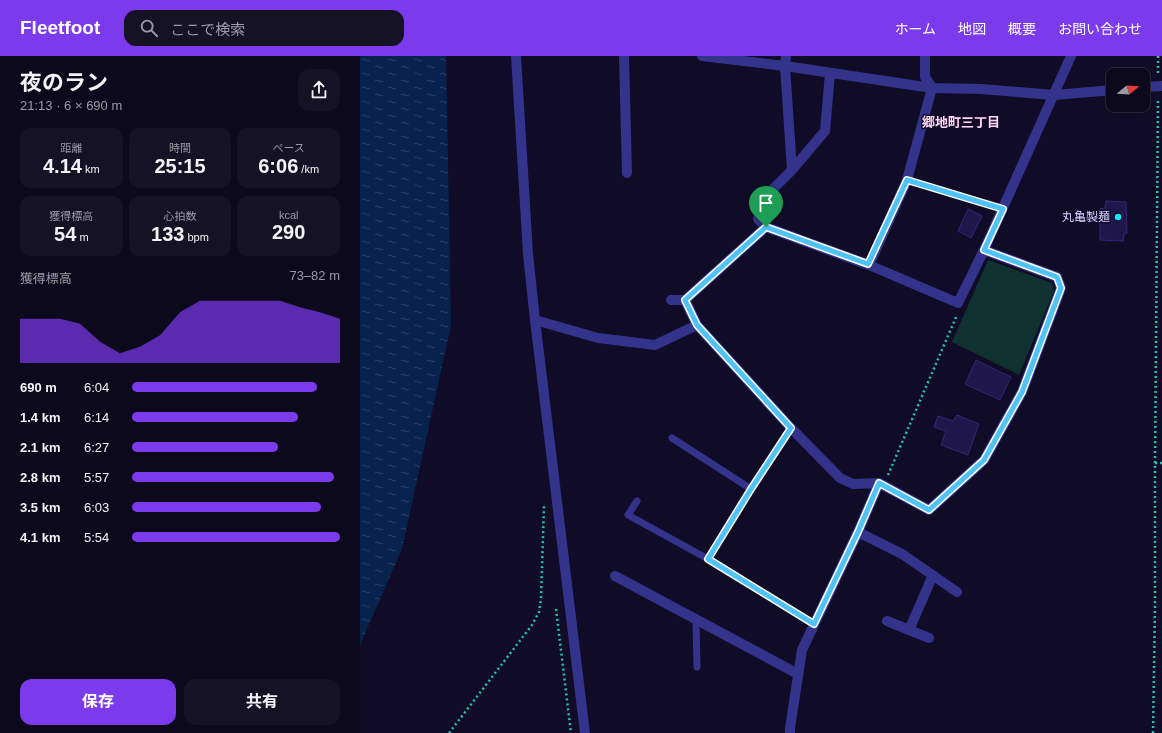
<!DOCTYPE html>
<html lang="ja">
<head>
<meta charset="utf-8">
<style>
	:root { --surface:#0c091d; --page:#151226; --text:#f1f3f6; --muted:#9a9aa4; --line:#2c2a3b; --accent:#7c3aed }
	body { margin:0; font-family:Helvetica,"Noto Sans JP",sans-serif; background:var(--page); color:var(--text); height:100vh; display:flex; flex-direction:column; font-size:15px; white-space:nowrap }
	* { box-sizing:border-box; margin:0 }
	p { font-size:13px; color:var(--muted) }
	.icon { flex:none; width:22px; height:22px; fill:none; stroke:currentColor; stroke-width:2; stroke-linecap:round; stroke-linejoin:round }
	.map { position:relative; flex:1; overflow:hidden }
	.drawer { display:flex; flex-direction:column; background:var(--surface); width:360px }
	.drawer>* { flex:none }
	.needle { width:26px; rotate:72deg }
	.fabs { position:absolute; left:746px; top:12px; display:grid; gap:8px }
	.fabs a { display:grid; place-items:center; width:44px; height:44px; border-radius:8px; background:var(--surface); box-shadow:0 1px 3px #0004,0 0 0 1px var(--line); font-size:20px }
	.pin { position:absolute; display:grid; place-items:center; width:34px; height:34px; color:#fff; margin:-41px -17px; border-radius:50% 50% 50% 0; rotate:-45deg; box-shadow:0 0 4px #0007 }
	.pin .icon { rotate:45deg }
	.round { display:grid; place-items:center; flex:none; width:42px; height:42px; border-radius:12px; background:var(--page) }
	.headline { display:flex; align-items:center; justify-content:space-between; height:68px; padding:0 20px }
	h1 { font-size:22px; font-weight:700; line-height:30px }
	.figures { display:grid; grid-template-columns:repeat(3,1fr); gap:6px; height:68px; padding:4px 20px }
	.figures div { display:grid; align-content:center; border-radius:10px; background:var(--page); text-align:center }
	.figures b { font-size:20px; font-weight:700 }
	.figures small { font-size:11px; font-weight:400 }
	.figures p { font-size:11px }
	.chart { height:112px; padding:8px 20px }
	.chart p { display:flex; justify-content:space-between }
	.chart svg { width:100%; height:72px; margin-top:4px; fill:var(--accent); opacity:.7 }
	.button { display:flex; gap:8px; margin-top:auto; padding:8px 20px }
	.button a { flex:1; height:46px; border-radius:12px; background:var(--accent); color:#fff; font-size:16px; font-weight:700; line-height:46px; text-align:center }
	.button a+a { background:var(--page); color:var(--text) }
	ul { padding:0 20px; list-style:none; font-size:13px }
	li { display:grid; grid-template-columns:64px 48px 1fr; align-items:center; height:30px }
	li i { height:10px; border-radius:5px; background:var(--accent) }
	header { display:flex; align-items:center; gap:24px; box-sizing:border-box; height:56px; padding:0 20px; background:var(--accent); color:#fff }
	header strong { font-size:19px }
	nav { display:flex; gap:22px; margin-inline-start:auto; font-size:14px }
	.search { width:280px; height:36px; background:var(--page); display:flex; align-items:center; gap:10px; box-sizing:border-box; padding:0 14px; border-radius:12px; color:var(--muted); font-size:15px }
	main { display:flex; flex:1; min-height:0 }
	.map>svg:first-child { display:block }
	.green { fill:#0f312f }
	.water { fill:url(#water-ripples) }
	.building { fill:#1f174a; stroke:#342678 }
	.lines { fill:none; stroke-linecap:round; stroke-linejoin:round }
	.path { stroke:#22c3b5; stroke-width:2.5; stroke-dasharray:2 3; stroke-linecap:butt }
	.service { stroke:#33338b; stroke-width:7 }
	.minor { stroke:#33338b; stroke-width:10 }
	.route-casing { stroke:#fff; stroke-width:8 }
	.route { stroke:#4fc3f7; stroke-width:5 }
	.poi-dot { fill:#00ebfd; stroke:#100c27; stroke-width:1.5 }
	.labels { text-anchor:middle; stroke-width:3; stroke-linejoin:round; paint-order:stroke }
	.poi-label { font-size:12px; fill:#d6d2ff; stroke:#100c27; text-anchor:end }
	.neighbourhood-label { font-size:13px; font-weight:bold; fill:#ffd4f1; stroke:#100c27 }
</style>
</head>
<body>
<header>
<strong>Fleetfoot</strong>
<div class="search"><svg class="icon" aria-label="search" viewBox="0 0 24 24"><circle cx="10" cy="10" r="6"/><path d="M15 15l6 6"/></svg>ここで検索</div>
<nav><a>ホーム</a><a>地図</a><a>概要</a><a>お問い合わせ</a></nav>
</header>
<main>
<section class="drawer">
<div class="headline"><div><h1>夜のラン</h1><p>21:13 · 6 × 690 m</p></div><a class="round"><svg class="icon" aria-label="share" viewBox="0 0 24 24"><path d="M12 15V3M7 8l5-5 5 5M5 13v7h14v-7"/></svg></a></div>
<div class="figures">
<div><p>距離</p><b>4.14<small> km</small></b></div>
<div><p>時間</p><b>25:15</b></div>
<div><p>ペース</p><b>6:06<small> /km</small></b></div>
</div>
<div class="figures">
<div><p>獲得標高</p><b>54<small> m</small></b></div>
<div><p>心拍数</p><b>133<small> bpm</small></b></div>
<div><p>kcal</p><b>290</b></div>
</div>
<div class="chart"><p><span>獲得標高</span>73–82 m</p>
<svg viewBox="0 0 160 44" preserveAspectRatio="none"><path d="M0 44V17L10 17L20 17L30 20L40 31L50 38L60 34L70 27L80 13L90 6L100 6L110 6L120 6L130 6L140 10L150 13L160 17V44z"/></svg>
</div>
<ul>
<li><b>690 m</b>6:04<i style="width:89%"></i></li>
<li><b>1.4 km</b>6:14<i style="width:80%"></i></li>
<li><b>2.1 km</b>6:27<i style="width:70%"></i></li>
<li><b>2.8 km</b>5:57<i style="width:97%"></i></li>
<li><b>3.5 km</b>6:03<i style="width:91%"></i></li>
<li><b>4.1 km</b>5:54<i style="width:100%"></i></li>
</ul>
<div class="button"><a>保存</a><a>共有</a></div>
</section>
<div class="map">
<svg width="802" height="677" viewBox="0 0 802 677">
	<defs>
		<pattern id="water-ripples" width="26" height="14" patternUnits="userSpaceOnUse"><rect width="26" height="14" fill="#07224c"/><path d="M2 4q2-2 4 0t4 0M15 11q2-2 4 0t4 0" fill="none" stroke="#2a4167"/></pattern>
	</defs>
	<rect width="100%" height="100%" fill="#100c27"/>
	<path class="green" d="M628 204 692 227 694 235 659 319 592 286Z"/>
	<path class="water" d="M0 0H86L91 269 42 493 0 589Z"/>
	<path class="building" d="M746 145 766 146 767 177 764 178 763 185 740 184V153L745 152Z
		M608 153 622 160 611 182 598 175Z
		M616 304 651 321 640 344 605 328Z
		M597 359 619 368 608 399 581 389 586 375 574 371 578 360 593 365Z"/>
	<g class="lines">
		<path class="path" d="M798 0V19
			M795 407H802
			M528 419 597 259
			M196 553 211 677
			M89 677 172 569 179 556 181 543 184 449
			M793 677 795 551V407L798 42"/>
		<path class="service" d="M547 124 643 153
			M431 372 391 433 348 503 454 568
			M312 382 391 433
			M277 445 268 459 348 503
			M336 564 337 611"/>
		<path class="minor" d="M156 0 168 198 175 264 225 677
			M264 0 267 117
			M342 0 425 10 572 32 621 33 694 39 753 34
			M426 0 425 10 432 114
			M470 17 465 75 432 114 404 142 398 163 406 171 509 209 547 124 572 32 565 21V0
			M783 31 802 30
			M509 209 598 247 624 194
			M311 244H325L406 171
			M325 244 337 269 431 372 480 422 493 428 519 427 498 476 442 594 430 672V677
			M175 264 238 282 295 289 337 269
			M519 427 569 454 624 404 662 336 701 232 697 221 624 194 711 0
			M498 476 542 498 597 536
			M255 520 438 618
			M527 565 569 582
			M549 574 573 519"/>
	</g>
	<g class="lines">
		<g class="route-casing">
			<path id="route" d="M547 124 643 153 624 194 697 221 701 232 662 336 624 404 569 454 519 427 498 476 454 568 348 503 391 433 431 372 337 269 325 244 406 171 508 208Z"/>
		</g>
		<use href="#route" class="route"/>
	</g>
	<circle class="poi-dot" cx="758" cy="161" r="4"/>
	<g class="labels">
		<g class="poi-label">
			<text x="750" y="165">丸亀製麺</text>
		</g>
		<g class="neighbourhood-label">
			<text x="601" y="71">郷地町三丁目</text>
		</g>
	</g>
</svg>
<div class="fabs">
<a><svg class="needle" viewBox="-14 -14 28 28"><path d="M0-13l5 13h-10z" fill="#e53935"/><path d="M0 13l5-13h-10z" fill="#9a9aa4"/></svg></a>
</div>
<div class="pin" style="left:406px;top:171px;background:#1e9e55"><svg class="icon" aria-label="arrive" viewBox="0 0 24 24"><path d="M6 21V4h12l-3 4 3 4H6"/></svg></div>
</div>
</main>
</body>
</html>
